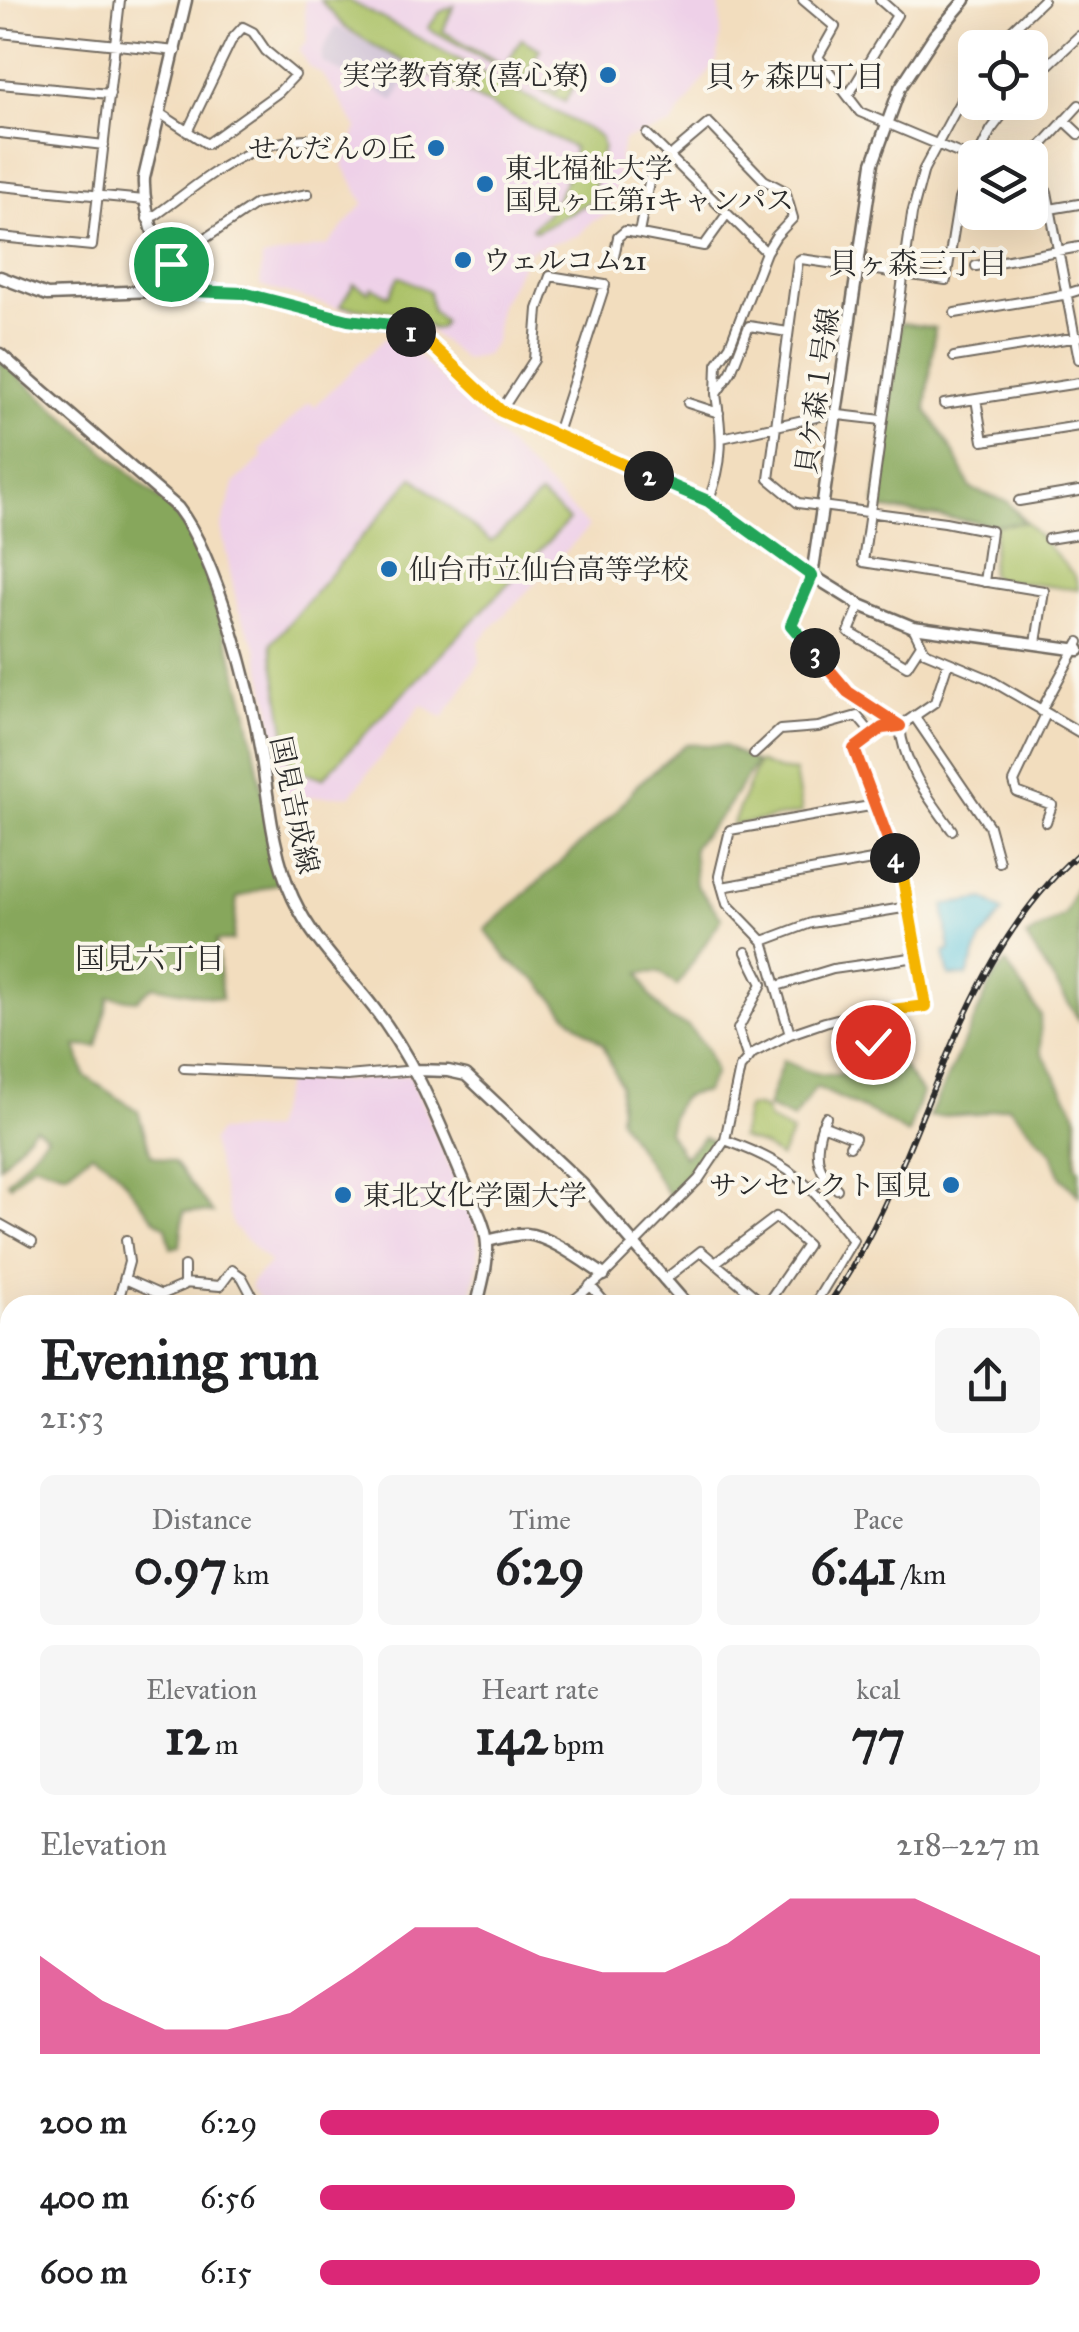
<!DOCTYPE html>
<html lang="en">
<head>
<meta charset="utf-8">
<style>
	:root { --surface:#fff; --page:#f6f6f6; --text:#202124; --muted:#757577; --accent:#db2777 }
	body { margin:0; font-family:"IM FELL Great Primer","Noto Serif JP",serif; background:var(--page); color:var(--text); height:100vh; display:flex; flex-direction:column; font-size:38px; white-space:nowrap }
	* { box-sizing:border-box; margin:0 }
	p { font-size:32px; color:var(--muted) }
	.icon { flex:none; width:55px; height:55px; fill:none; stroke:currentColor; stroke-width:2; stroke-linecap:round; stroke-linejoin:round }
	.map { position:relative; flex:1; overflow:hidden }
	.drawer { position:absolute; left:0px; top:1295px; width:1080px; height:1038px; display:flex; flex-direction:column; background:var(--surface); border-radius:30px 30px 0 0; box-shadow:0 10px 40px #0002 }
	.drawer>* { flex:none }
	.tools { position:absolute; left:958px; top:30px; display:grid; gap:20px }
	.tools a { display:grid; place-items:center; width:90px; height:90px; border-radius:15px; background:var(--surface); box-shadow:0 10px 40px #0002; font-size:50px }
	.pin { position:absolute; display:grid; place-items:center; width:85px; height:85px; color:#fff; margin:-42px; border:5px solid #fff; border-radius:50%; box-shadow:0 2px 10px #0007 }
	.km { position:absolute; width:50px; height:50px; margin:-25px; border-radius:50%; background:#222; color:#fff; font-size:28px; line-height:50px; text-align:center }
	.round { display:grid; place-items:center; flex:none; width:105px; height:105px; border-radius:15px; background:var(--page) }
	.headline { display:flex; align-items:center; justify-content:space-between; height:170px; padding:0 40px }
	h1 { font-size:55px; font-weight:800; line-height:75px }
	.figures { display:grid; grid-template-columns:repeat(3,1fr); gap:15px; height:170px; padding:10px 40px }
	.figures div { display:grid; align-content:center; border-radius:15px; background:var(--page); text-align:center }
	.figures b { font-size:50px; font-weight:800 }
	.figures small { font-size:28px; font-weight:400 }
	.figures p { font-size:28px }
	.chart { height:280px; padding:20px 40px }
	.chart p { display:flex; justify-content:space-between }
	.chart svg { width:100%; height:180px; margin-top:10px; fill:var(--accent); opacity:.7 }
	ul { padding:0 40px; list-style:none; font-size:32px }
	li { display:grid; grid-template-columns:160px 120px 1fr; align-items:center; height:75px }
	li i { height:25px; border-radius:12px; background:var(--accent) }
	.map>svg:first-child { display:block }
	.built { fill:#eed0e8 }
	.industrial { fill:#ccbed4 }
	.green { fill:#aac166; stroke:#6a7648; stroke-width:2.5 }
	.forest { fill:#87a75b; stroke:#596943; stroke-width:2.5 }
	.water { fill:#61c6df; stroke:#467885; stroke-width:2.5 }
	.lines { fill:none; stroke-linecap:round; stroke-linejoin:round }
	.stream { stroke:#61c6df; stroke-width:2.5 }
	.minor-casing { stroke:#71695e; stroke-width:12 }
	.tertiary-casing { stroke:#71695e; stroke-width:15 }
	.primary-casing { stroke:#71695e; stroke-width:18 }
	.minor { stroke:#fff; stroke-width:8 }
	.tertiary { stroke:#fff; stroke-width:10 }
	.primary { stroke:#fabb8b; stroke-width:12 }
	.rail-casing { stroke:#2b2b2b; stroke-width:6 }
	.rail { stroke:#fbf7ec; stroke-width:2.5; stroke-dasharray:8; stroke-linecap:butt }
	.split-1-casing { stroke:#fff; stroke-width:20 }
	.split-2-casing { stroke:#fff; stroke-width:20 }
	.split-3-casing { stroke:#fff; stroke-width:20 }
	.split-4-casing { stroke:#fff; stroke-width:20 }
	.split-5-casing { stroke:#fff; stroke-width:20 }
	.split-1 { stroke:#22a559; stroke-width:12 }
	.split-2 { stroke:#f5b400; stroke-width:12 }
	.split-3 { stroke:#22a559; stroke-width:12 }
	.split-4 { stroke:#f0652b; stroke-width:12 }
	.split-5 { stroke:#f5b400; stroke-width:12 }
	.poi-dot { fill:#1f6fb2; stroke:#fbf7ec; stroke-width:4 }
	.labels { text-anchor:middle; stroke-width:8; stroke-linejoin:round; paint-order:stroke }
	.poi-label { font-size:28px; fill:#2b2b2b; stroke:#fbf7ec; text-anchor:start }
	.street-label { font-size:28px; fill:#2b2b2b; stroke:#fbf7ec }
	.neighbourhood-label { font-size:30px; fill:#2b2b2b; stroke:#fbf7ec }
</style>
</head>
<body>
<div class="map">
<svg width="1079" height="2332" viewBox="0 0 1079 2332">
	<rect width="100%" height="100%" fill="#fbf7ec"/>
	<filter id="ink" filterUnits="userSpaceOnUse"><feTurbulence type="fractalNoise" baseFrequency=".01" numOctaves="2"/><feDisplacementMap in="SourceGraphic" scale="20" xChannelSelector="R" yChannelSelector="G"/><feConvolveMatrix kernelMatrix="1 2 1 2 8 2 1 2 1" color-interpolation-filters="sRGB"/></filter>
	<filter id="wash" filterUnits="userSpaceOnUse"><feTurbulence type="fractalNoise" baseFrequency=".0048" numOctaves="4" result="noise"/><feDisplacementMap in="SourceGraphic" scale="40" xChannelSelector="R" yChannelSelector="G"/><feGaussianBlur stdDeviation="2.25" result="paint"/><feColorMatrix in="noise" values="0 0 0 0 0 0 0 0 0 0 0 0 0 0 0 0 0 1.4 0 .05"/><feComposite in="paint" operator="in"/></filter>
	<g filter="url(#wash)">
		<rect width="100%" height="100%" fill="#f2ddbe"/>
		<path class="built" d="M304 0H719L721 28 717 60 671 125 623 140 611 213 591 222 579 235 530 250 499 307 495 342 486 355 465 360 415 319 379 311 346 310 260 286 262 258 328 245 364 203 343 165 357 128 323 75 310 67 299 50 307 41Z
			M385 338 420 357 589 527 478 642 480 662 443 718 422 704 351 795 282 798 270 705 257 649 238 609 221 528 235 482 263 457 260 450 309 402 315 406Z
			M410 1075 477 1230 479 1259 468 1305H265L251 1288V1282L270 1263 233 1227 211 1141 219 1131 271 1129 287 1080 339 1081Z"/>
		<path class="industrial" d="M336 26 411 67 395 101 322 62 323 50Z"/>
		<path class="green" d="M320 0H348L595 133 601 138 603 148 590 202 536 231 532 229C536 221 544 218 549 211 560 196 573 167 574 148L380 49 346 28Z
			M454 6 443 31 505 66 521 39 540 49 526 76 556 92 571 66 581 71 565 102 428 28 440 12Z
			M399 276 429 291 432 311 444 322 440 328 432 329C405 307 373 312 340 306L354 284 369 292 372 287 389 296Z
			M901 323 935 328 926 409 954 453 971 489 1008 502 1075 576 1079 590 995 579 990 574 996 525 879 508Z
			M413 477 491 542 540 495 569 520 323 778 291 768 271 644Z
			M758 762 778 770 795 772 802 813 732 825Z
			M756 1106 765 1110 769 1120 792 1132 780 1158 764 1146 740 1138 747 1107Z"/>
		<path class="forest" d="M901 323 935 328 926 409 954 453 971 489 1008 502 1024 523 997 525 879 508 875 502Z
			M0 360 172 510 194 538 229 645 247 709 279 883 237 898 233 941H216L222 999 153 986 137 1000 109 997 97 1047 76 1046 85 1076 138 1111 151 1155 174 1162 213 1213 184 1211 180 1246 171 1248 166 1227 154 1219 115 1169 92 1153 66 1173 33 1163 10 1185 7 1182 47 1136 35 1127 0 1166Z
			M686 744 725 746 756 763 723 813 693 847 696 885 722 918 677 986 660 972 640 973 649 994 669 1019 688 1026 706 1048 715 1073 705 1092C675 1093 675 1107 668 1132L684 1157 704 1137 717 1143 669 1196 619 1119 620 1085 603 1045 569 1017 539 982 509 961 485 930 614 814 637 785Z
			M1079 880V1020L1026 937 1065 915Z
			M1006 963 1040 1014 1041 1051 1077 1114 1076 1165 1079 1169V1196L1061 1178 1052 1153 1008 1106 979 1114 929 1117 994 977Z
			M890 1049 922 1093 908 1134 874 1114 816 1087 793 1119 767 1107 783 1060C831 1085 847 1077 890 1049Z
			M10 1649V1883L0 1888V1651Z
			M0 1942 10 1945V2322L138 2323 122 2332H0Z
			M462 2323 466 2332H266L238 2323Z
			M717 2323H859L858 2332H721Z"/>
		<path class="water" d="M985 899 1003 912 981 940 967 976H949L944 952 950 951 944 905Z"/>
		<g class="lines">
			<path class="stream" d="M0 2258V2280
				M277 2322 293 2332
				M107 2332 116 2322"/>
		</g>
	</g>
	<g filter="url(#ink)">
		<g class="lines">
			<g class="minor-casing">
				<path id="minor" d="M803 0 835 27 818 57 860 112 975 160
					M0 33 176 51
					M993 48 1043 0
					M975 74 924 169 912 214 863 562 1044 591 1036 643
					M1030 82 1079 36
					M0 84 110 94
					M848 96 897 15 880 0
					M158 112 207 144 279 92 295 75 266 51 253 32 243 27 232 39 187 132
					M1064 120 1079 134
					M0 133 104 145
					M647 134 766 252
					M977 158 991 130 1012 102
					M1030 158 1079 105
					M975 161 959 199 946 280 801 259 798 261 769 479 798 503 945 522 991 531 984 582
					M0 186 144 200
					M1047 192 1079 359
					M1050 209 1079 204
					M147 219 156 215C206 179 246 140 311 139
					M639 233 651 172 709 123 764 180 785 191 793 218 776 236 766 252 730 345 717 364 716 394
					M0 237 92 246 120 0
					M614 257 618 237 625 231 704 246 727 214
					M976 266 1079 247
					M163 267 256 204 308 194
					M955 313 1063 295 1079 290
					M954 357 1078 337
					M976 399 983 441 1079 426
					M688 403 719 413
					M944 404 1079 383
					M501 411 534 360 538 309 550 276 605 285 556 436
					M722 438 830 414 882 420
					M708 501C725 462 722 434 716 394L731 372 749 326 788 332
					M1019 501 1079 491
					M1048 539 1079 534
					M812 576 791 625 848 692 900 726C903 765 929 799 952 830
					M860 605 849 632 907 666 920 646
					M913 627 925 652 987 678 1079 732
					M1041 711 1079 642
					M914 716 989 826 999 862
					M754 754 780 730 818 727 857 716 872 734
					M1046 822 1052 805 1017 792 1014 782 1046 714
					M722 887 894 856
					M763 941 811 923 909 907
					M746 952 762 984 738 1029 748 1059
					M777 986 833 969 917 957
					M891 1010 892 1027 904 1040
					M790 1034 763 941 727 904 719 876 730 830 876 805
					M873 1042 895 1029
					M184 1068 347 1076 416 1070
					M822 1125 855 1138 850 1146
					M725 1140C761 1153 793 1168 819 1198 831 1212 841 1227 853 1240L814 1305
					M826 1177 837 1189
					M810 1189 826 1177C813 1161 817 1135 826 1117
					M0 1224 32 1242
					M715 1263 776 1217 807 1245 766 1305
					M125 1279 161 1295 184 1285V1266
					M664 1280 701 1251 765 1305
					M184 1283 220 1286 232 1270 242 1277 257 1305
					M590 1285 607 1305
					M117 1305 129 1262 126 1240
					M568 1305 604 1275 699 1179 725 1140 740 1068 753 1053 790 1034 825 1022 864 1012 925 1007 903 878 855 749 882 728 900 726 935 702 948 662
					M0 1431 10 1435
					M0 1500H10
					M1070 1901 1079 1910
					M0 1905 10 1907
					M1079 2174 1076 2190 1079 2207
					M151 2332C181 2315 227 2323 258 2332"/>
			</g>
			<g class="tertiary-casing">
				<path id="tertiary" d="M0 277 47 295 180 290 243 293 348 320 408 330 427 341 501 411 708 501 797 566 860 605 913 627 1079 650
					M165 291C165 251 142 218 144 178L186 0
					M0 354 178 508C218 560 251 691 262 758 269 805 273 855 293 898 313 941 345 971 373 1007 415 1060 438 1120 464 1181 472 1201 486 1223 487 1245 488 1265 481 1286 477 1305
					M812 576 873 163 900 88 934 36 965 0
					M416 1070 448 1071 466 1075 582 1184 687 1305
					M487 1241C499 1238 514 1234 526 1234 550 1236 584 1262 604 1275
					M0 1380 10 1385
					M1070 1565 1079 1568"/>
			</g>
			<g class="primary-casing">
				<path id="primary" d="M1070 2126 1079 2128
					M566 2332 590 2322"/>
			</g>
			<use href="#minor" class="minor"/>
			<use href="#tertiary" class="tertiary"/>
			<use href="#primary" class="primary"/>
			<g class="rail-casing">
				<path id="rail" d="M828 1305C928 1163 945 972 1079 853
					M0 1644 10 1642"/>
			</g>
			<use href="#rail" class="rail"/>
		</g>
	</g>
	<g class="lines" filter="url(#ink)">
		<g class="split-1-casing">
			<path id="split-1" d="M171 264 164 267 165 290 243 293 348 320 391 325 411 332"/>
		</g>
		<g class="split-2-casing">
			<path id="split-2" d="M411 332 427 341 501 411 649 476"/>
		</g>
		<g class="split-3-casing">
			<path id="split-3" d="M649 476 708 501 812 576 791 625 815 653"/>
		</g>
		<g class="split-4-casing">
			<path id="split-4" d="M815 653 848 692 900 726 882 728 854 749 895 858"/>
		</g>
		<g class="split-5-casing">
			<path id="split-5" d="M873 1042 895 1029 891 1010 926 1006 903 878 895 858"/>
		</g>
		<use href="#split-1" class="split-1"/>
		<use href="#split-2" class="split-2"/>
		<use href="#split-3" class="split-3"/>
		<use href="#split-4" class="split-4"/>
		<use href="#split-5" class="split-5"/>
	</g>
	<g class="poi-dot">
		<circle cx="608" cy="75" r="10"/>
		<circle cx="436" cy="148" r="10"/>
		<circle cx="485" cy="184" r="10"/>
		<circle cx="463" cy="260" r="10"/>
		<circle cx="389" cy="569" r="10"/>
		<circle cx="951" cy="1185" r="10"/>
		<circle cx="343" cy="1195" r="10"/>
	</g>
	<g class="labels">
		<g class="poi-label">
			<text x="588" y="85" text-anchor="end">実学教育寮 (喜心寮)</text>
			<text x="416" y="158" text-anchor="end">せんだんの丘</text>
			<text x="505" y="178">東北福祉大学<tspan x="505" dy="32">国見ヶ丘第1キャンパス</tspan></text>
			<text x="483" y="270">ウェルコム21</text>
			<text x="409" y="579">仙台市立仙台高等学校</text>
			<text x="931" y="1195" text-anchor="end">サンセレクト国見</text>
			<text x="363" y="1205">東北文化学園大学</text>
		</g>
		<g class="street-label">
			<text transform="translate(817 391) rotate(-82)" y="10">貝ケ森１号線</text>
			<text transform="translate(295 805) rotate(78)" y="10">国見吉成線</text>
		</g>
		<g class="neighbourhood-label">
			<text x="795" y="87">貝ヶ森四丁目</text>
			<text x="918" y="274">貝ヶ森三丁目</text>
			<text x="150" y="969">国見六丁目</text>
		</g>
	</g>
</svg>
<div class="tools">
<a><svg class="icon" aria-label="locate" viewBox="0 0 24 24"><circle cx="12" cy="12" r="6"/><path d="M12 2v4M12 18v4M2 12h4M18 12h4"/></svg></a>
<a><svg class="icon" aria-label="layers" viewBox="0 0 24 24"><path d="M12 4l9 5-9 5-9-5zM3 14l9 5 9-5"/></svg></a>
</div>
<div class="pin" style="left:171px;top:264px;background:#1e9e55"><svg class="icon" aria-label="arrive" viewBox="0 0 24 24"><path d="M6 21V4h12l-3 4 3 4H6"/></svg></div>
<div class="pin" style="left:873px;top:1042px;background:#d93025"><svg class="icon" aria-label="check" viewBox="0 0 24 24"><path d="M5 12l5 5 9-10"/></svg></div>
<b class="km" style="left:411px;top:332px">1</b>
<b class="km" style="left:649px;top:476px">2</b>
<b class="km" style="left:815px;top:653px">3</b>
<b class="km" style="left:895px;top:858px">4</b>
<section class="drawer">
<div class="headline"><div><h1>Evening run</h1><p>21:53</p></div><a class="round"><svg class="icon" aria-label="share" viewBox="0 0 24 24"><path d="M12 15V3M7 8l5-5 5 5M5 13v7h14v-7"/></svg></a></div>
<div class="figures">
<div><p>Distance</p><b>0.97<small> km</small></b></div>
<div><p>Time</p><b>6:29</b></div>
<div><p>Pace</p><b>6:41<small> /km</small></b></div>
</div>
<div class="figures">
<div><p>Elevation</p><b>12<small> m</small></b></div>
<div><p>Heart rate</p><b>142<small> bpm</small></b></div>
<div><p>kcal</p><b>77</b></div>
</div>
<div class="chart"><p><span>Elevation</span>218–227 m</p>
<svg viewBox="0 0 160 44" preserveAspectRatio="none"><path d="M0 44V20L10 31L20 38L30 38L40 34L50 24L60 13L70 13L80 20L90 24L100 24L110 17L120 6L130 6L140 6L150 13L160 20V44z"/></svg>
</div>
<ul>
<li><b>200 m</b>6:29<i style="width:86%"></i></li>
<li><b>400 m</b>6:56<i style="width:66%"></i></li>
<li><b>600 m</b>6:15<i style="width:100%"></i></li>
</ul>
</section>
</div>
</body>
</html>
